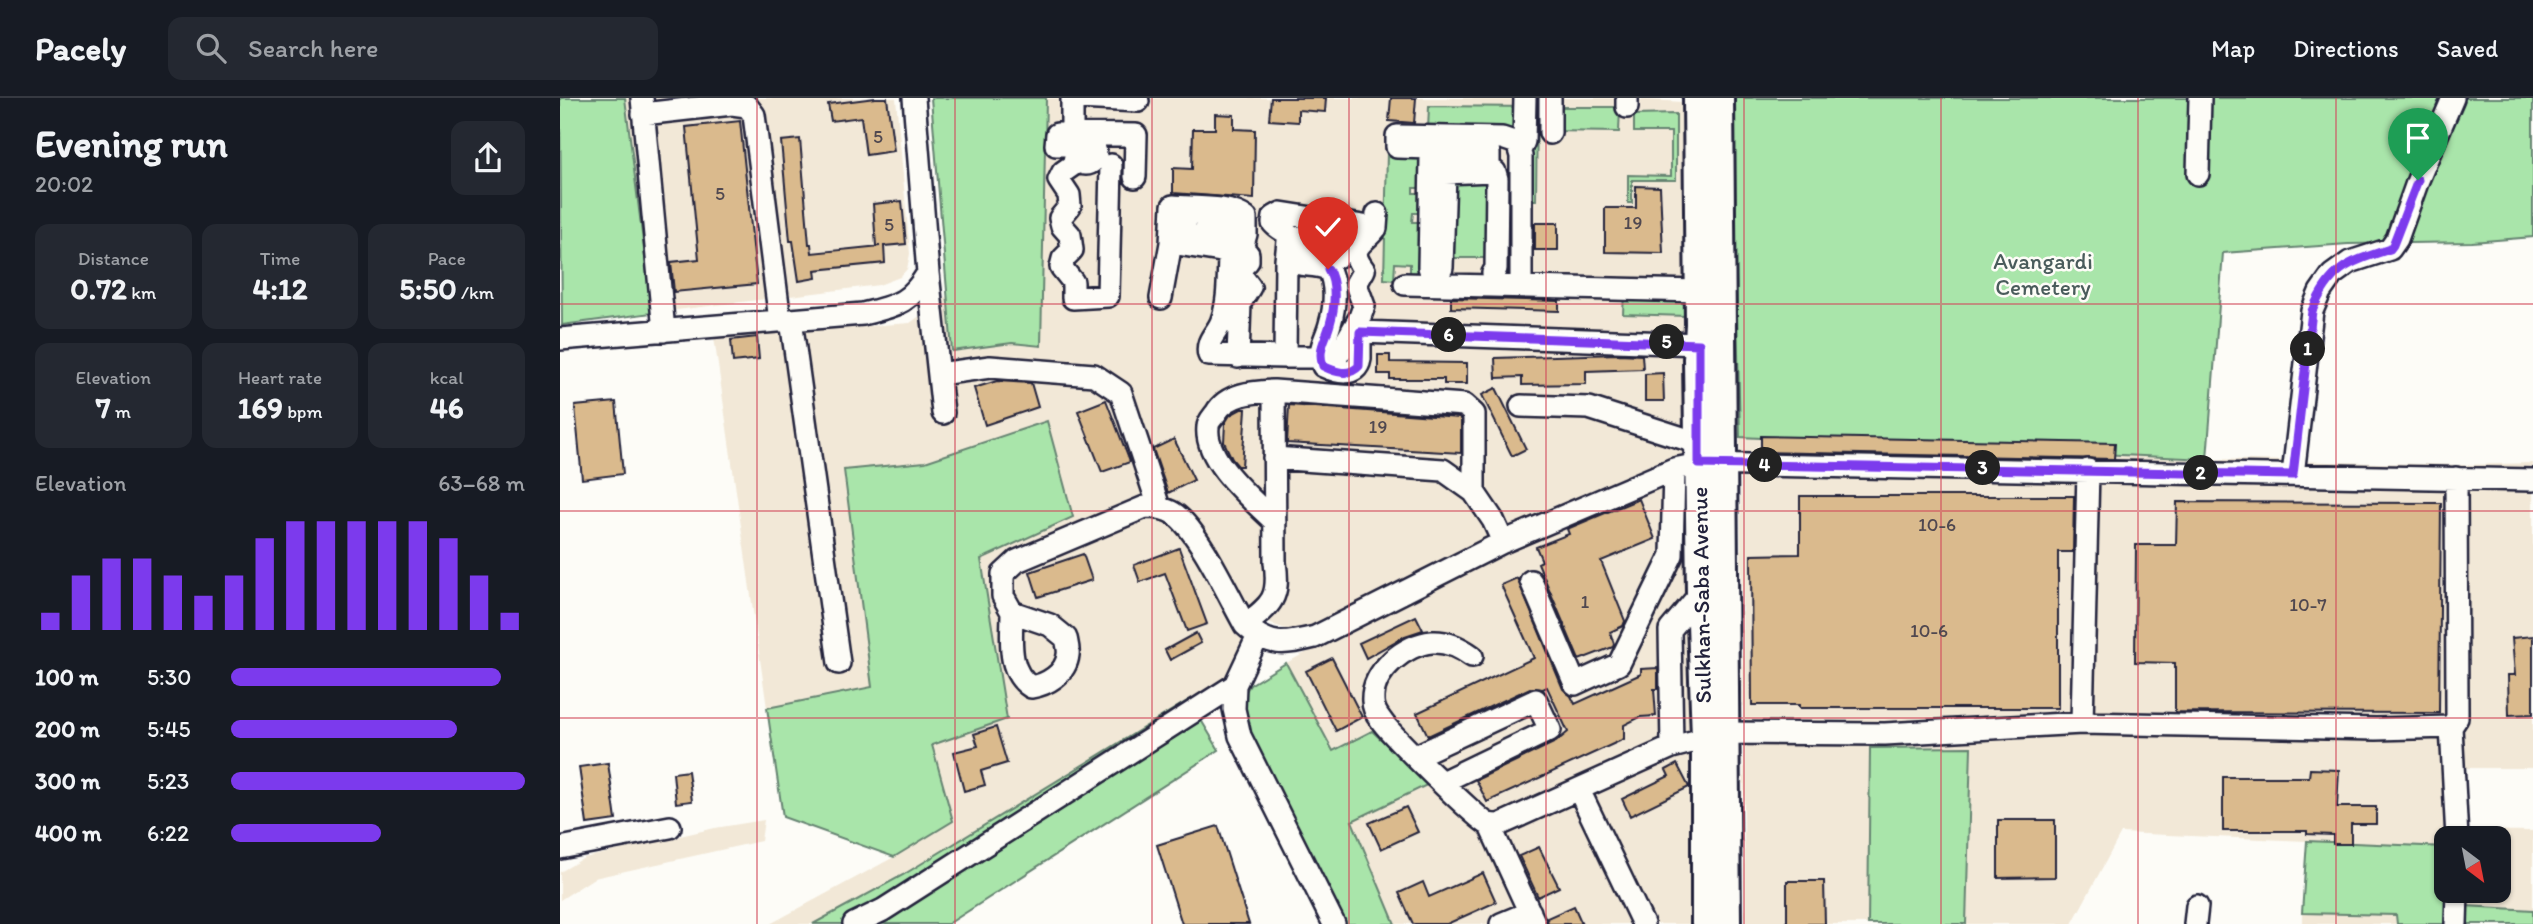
<!DOCTYPE html>
<html lang="en">
<head>
<meta charset="utf-8">
<style>
	:root { --surface:#171b24; --page:#242831; --text:#f1f3f6; --muted:#9ea1a6; --line:#363941; --accent:#7c3aed }
	body { margin:0; font-family:Itim,sans-serif; background:var(--page); color:var(--text); height:100vh; display:flex; flex-direction:column; font-size:26px; white-space:nowrap }
	* { box-sizing:border-box; margin:0 }
	p { font-size:23px; color:var(--muted) }
	.icon { flex:none; width:38px; height:38px; fill:none; stroke:currentColor; stroke-width:2; stroke-linecap:round; stroke-linejoin:round }
	.map { position:relative; flex:1; overflow:hidden }
	.details { display:flex; flex-direction:column; background:var(--surface); width:560px }
	.details>* { flex:none }
	.needle { width:46px; rotate:148deg }
	.buttons { position:absolute; left:1874px; top:728px; display:grid; gap:14px }
	.buttons a { display:grid; place-items:center; width:77px; height:77px; border-radius:14px; background:var(--surface); box-shadow:0 2px 5px #0004; font-size:35px }
	.pin { position:absolute; display:grid; place-items:center; width:60px; height:60px; color:#fff; margin:-72px -30px; border-radius:50% 50% 50% 0; rotate:-45deg; box-shadow:0 0 7px #0007 }
	.pin .icon { rotate:45deg }
	.km { position:absolute; width:35px; height:35px; margin:-18px; border-radius:50%; background:#222; color:#fff; font-size:19px; line-height:35px; text-align:center }
	.round { display:grid; place-items:center; flex:none; width:74px; height:74px; border-radius:14px; background:var(--page) }
	.headline { display:flex; align-items:center; justify-content:space-between; height:119px; padding:0 35px }
	h1 { font-size:38px; font-weight:800; line-height:52px }
	.stats { display:grid; grid-template-columns:repeat(3,1fr); gap:10px; height:119px; padding:7px 35px }
	.stats div { display:grid; align-content:center; border-radius:14px; background:var(--page); text-align:center }
	.stats b { font-size:30px; font-weight:800 }
	.stats small { font-size:19px; font-weight:400 }
	.stats p { font-size:19px }
	.chart { height:196px; padding:14px 35px }
	.chart p { display:flex; justify-content:space-between }
	.chart svg { width:100%; height:126px; margin-top:7px; stroke:var(--accent); stroke-width:6 }
	ul { padding:0 35px; list-style:none; font-size:23px }
	li { display:grid; grid-template-columns:112px 84px 1fr; align-items:center; height:52px }
	li i { height:18px; border-radius:9px; background:var(--accent) }
	header { display:flex; align-items:center; gap:42px; box-sizing:border-box; height:98px; padding:0 35px; background:var(--surface); border-bottom:2px solid var(--line) }
	header strong { font-size:33px }
	nav { display:flex; gap:38px; margin-inline-start:auto; font-size:24px }
	.search { width:490px; height:63px; background:var(--page); display:flex; align-items:center; gap:18px; box-sizing:border-box; padding:0 24px; border-radius:14px; color:var(--muted); font-size:26px }
	main { display:flex; flex:1; min-height:0 }
	.map>svg:first-child { display:block }
	.built { fill:#f2e8d7 }
	.green { fill:#a9e5aa; stroke:#668472; stroke-width:2 }
	.building { fill:#daba8d; stroke:#22223b; stroke-width:2 }
	.lines { fill:none; stroke-linecap:round; stroke-linejoin:round }
	.minor-casing { stroke:#22223b; stroke-width:26 }
	.major-casing { stroke:#22223b; stroke-width:32 }
	.minor { stroke:#fdfcf7; stroke-width:21 }
	.major { stroke:#fdfcf7; stroke-width:26 }
	.route-casing { stroke:#fff; stroke-width:14 }
	.route { stroke:#7c3aed; stroke-width:9 }
	.grid { fill:none; stroke:#d1495b; stroke-width:2; stroke-opacity:0.55 }
	.labels { text-anchor:middle; stroke-width:5; stroke-linejoin:round; paint-order:stroke }
	.number-label { font-size:19px; fill:#504850 }
	.park-label { font-size:23px; fill:#4a5c5c; stroke:#fdfcf7 }
	.street-label { font-size:23px; fill:#22223b; stroke:#fdfcf7 }
</style>
</head>
<body>
<header>
<strong>Pacely</strong>
<div class="search"><svg class="icon" aria-label="search" viewBox="0 0 24 24"><circle cx="10" cy="10" r="6"/><path d="M15 15l6 6"/></svg>Search here</div>
<nav><a>Map</a><a>Directions</a><a>Saved</a></nav>
</header>
<main>
<section class="details">
<div class="headline"><div><h1>Evening run</h1><p>20:02</p></div><a class="round"><svg class="icon" aria-label="share" viewBox="0 0 24 24"><path d="M12 15V3M7 8l5-5 5 5M5 13v7h14v-7"/></svg></a></div>
<div class="stats">
<div><p>Distance</p><b>0.72<small> km</small></b></div>
<div><p>Time</p><b>4:12</b></div>
<div><p>Pace</p><b>5:50<small> /km</small></b></div>
</div>
<div class="stats">
<div><p>Elevation</p><b>7<small> m</small></b></div>
<div><p>Heart rate</p><b>169<small> bpm</small></b></div>
<div><p>kcal</p><b>46</b></div>
</div>
<div class="chart"><p><span>Elevation</span>63–68 m</p>
<svg viewBox="0 0 160 44" preserveAspectRatio="none"><path d="M5 44V38M15 44V25M25 44V19M35 44V19M45 44V25M55 44V32M65 44V25M75 44V12M85 44V6M95 44V6M105 44V6M115 44V6M125 44V6M135 44V12M145 44V25M155 44V38"/></svg>
</div>
<ul>
<li><b>100 m</b>5:30<i style="width:92%"></i></li>
<li><b>200 m</b>5:45<i style="width:77%"></i></li>
<li><b>300 m</b>5:23<i style="width:100%"></i></li>
<li><b>400 m</b>6:22<i style="width:51%"></i></li>
</ul>
</section>
<div class="map">
<svg width="1973" height="826" viewBox="0 0 1973 826">
	<rect width="100%" height="100%" fill="#fdfcf7"/>
	<filter id="ink" filterUnits="userSpaceOnUse"><feTurbulence type="fractalNoise" baseFrequency=".0143" numOctaves="2"/><feDisplacementMap in="SourceGraphic" scale="14" xChannelSelector="R" yChannelSelector="G"/><feConvolveMatrix kernelMatrix="1 2 1 2 8 2 1 2 1" color-interpolation-filters="sRGB"/></filter>
	<g filter="url(#ink)">
		<path class="built" d="M65 0H336L350 156 347 171 340 179 319 187 92 215Z
			M486 0H1057L1123 4 1130 249 1129 356 1109 363 755 529 732 533 708 525 685 539 672 576 343 777 253 826H210L334 759 393 723 372 647 447 620 420 461 513 419 487 323 365 364 285 372 313 589 207 610 154 239 350 225 387 198 392 253 452 245 481 248Z
			M1180 339 1647 361 1903 367 1973 365V670H1900L1886 749 1561 735 1512 826H1406L1411 650H1310L1308 826H1185Z
			M1126 376 1136 826H835L791 723 869 687 773 654 726 565 949 449Z
			M204 722 201 743 34 780 0 802V774L24 760 155 730Z
			M1900 732 1973 733V812L1905 808 1904 793H1939V740H1900Z
			M1742 815 1837 817V826H1742Z"/>
		<path class="green" d="M0 0H65L92 215 2 227Z
			M371 0H486L481 248 452 245 392 253Z
			M1172 0H1973V139L1912 144 1788 146 1663 155 1647 361 1180 339Z
			M869 8 977 9 976 102H966V34L868 33Z
			M990 9H1060L1059 34 989 33Z
			M1116 16V82H1072V105H1068V77L1111 78V34H1074V17Z
			M827 54 866 56 865 90H853V95H865V115H853L852 124H865V179L850 182V166L835 165 834 182 824 181Z
			M892 76H935V160H893Z
			M1064 194 1127 196 1126 218 1063 216Z
			M487 323 513 419 421 461 447 621 372 647 393 723 334 759 223 719 207 610 312 589 284 372 365 364Z
			M726 565 773 653 812 633 869 686 792 723 835 826H781L686 638 681 601 690 587Z
			M629 602 659 652 388 826H253L343 777Z
			M1411 649 1406 826H1308L1310 650Z
			M1747 743 1886 749 1889 826H1837L1836 817 1742 815Z
			M1905 808 1973 812V826H1905Z"/>
		<path class="building" d="M315 0H327L334 53 306 57 301 19 271 23 268 6Z
			M711 0H766L765 14 738 12V24L709 22Z
			M831 0H856L854 25 829 23Z
			M655 16 674 17V31L695 32 694 101 613 95V70L632 71 633 31H655Z
			M180 23 197 186 114 194 111 164 139 161 126 29Z
			M240 41 249 146H251L252 155 320 148H316L313 106 342 103 346 146 324 148 325 165 255 172 256 180 239 183 233 143H230L221 43Z
			M1076 88 1100 89 1103 155 1045 154V110H1076Z
			M975 125H998V152H975Z
			M891 200 999 203V213L891 210Z
			M197 239 199 261 173 264 171 242Z
			M1058 256 1082 257 1083 271 1026 273V286L962 287V279L936 280 935 260Z
			M818 257H830V264L907 265V286H884V281H830V276H818Z
			M1103 275 1104 303H1085V276Z
			M437 283 471 285 478 309 425 327 414 290Z
			M936 290 966 351 952 358 922 297Z
			M546 302 570 364 542 374 518 313Z
			M56 304 63 376 22 381 15 308Z
			M729 307 899 320 901 322V355L727 345Z
			M681 311H686L682 368H678L672 361 664 344 665 325 670 317Z
			M1201 338 1555 345 1554 361 1201 354Z
			M614 341 634 382 608 395 593 351Z
			M1240 398H1514L1513 454H1498V610H1239V607H1192L1191 457 1240 456Z
			M1079 401 1095 441 1041 463 1065 523 1063 528 1050 534 1054 546 1053 549 1019 562 978 465 982 463 976 449 1009 436 1007 431Z
			M1617 404 1881 405 1879 615 1615 614V565L1575 564 1576 447H1616Z
			M619 450 647 526 627 533 605 475 580 484 574 467Z
			M523 456 532 482 478 499 470 474Z
			M957 480 1003 591 1011 598 1015 606 1081 576V571L1098 570V591H1094L1096 618 1080 619 1064 627V641L927 704 916 682 996 644 1008 634 987 589 983 591 970 590 868 638 857 615 974 560 941 487Z
			M856 518 863 532 845 538 806 560 799 545Z
			M636 535 641 545 610 562 605 552Z
			M1973 538V616L1949 617 1948 577H1955L1952 540Z
			M772 560 802 619 776 633 746 573Z
			M436 629 447 665 421 673 425 687 404 693 394 654 418 648 414 636Z
			M48 665 56 722 27 726 19 669Z
			M1117 666 1129 689 1070 718 1062 701 1109 678 1106 672Z
			M1750 671 1779 672 1777 709H1816V726H1791V746H1773V737L1747 736V733H1663V679H1749Z
			M128 673 132 703 116 705 113 675Z
			M846 709 858 734 821 751 809 725Z
			M1438 722H1495V779L1438 780Z
			M658 728 689 826H622L597 747Z
			M979 749 999 789 978 799 959 758Z
			M923 775 936 804 887 826H853L839 795 863 784 869 799Z
			M1227 783H1264L1265 826H1227Z
			M1014 808 1022 826H988L987 820Z"/>
		<g class="lines">
			<g class="minor-casing">
				<path id="minor" d="M82 0 104 233
					M518 0 578 3
					M1067 0V9
					M83 16 172 6 187 8 194 17 220 223
					M990 35V0
					M512 36V0
					M516 56a10 10 0 1 1 20 0a10 10 0 1 1-20 0Z
					M960 53 964 43 965 0
					M551 67 548 198 513 200V184L501 169 503 161 512 152 510 137 502 128 500 120 510 108 509 97 499 82 503 74 513 67 516 55 513 47H496L497 36 576 37 575 79
					M1638 76 1640 0
					M625 127a11 11 0 1 1 22 0a11 11 0 1 1-22 0Z
					M646 131C650 142 660 146 668 136V126L663 121 656 120 648 127
					M738 147a11 11 0 1 1 22 0a11 11 0 1 1-22 0Z
					M741 140 728 143 726 162C740 169 754 165 768 171 777 185 775 209 770 226 766 242 757 251 763 268 776 274 797 280 800 261V219L804 208 796 186 804 172C786 149 804 146 816 130L817 116
					M728 143 729 137C724 132 718 131 713 125L714 119 721 115 816 130
					M611 145 667 154 669 161C668 180 669 203 662 222 658 235 645 242 649 257L725 259
					M760 150 763 158 769 162 779 158 782 152 781 145 773 140 766 141 760 149
					M726 162 725 259H760
					M368 175 383 315
					M933 175 936 171 937 81 935 74 932 73 885 75 882 170 877 176 871 175 869 169 871 58 877 55 893 58 898 51C910 48 909 58 913 65L922 69 929 64V55L924 50 915 51C909 58 911 66 901 68L896 66 893 59C883 58 879 58 873 51L872 50 837 49V38L942 40 957 45 961 58V188
					M845 186 1139 193
					M601 200 611 145 613 108C635 110 668 107 686 120V136L682 150 688 156V163L682 169 681 177 690 189 680 205 678 259
					M231 222 279 565
					M800 234 1139 246
					M0 241 303 216C337 207 349 206 368 175L354 0
					M770 271 799 221
					M379 276 430 269 534 277 561 295 599 409
					M961 308 1029 310 1138 345
					M714 360 883 372 914 394 933 422 943 444
					M1733 377 1752 213 1760 194 1772 177 1790 164 1830 151 1837 141 1858 82 1893 0
					M1896 380 1897 611V620L1891 629 1897 740
					M715 424C693 402 644 363 648 329 648 324 653 319 656 315 667 295 694 294 714 293L904 307 914 316V394
					M971 483 1015 586 1059 566 1112 457 1114 371
					M452 514C452 540 446 573 471 589 486 587 506 576 508 557 509 552 507 545 506 540L490 527 452 514 443 498V476L457 463 585 409C596 409 607 410 616 417 640 435 669 499 685 527 710 550 725 546 755 539L943 444 1114 371 1139 366 1973 382
					M685 527C712 506 720 500 715 464L714 293
					M698 538 675 587 674 611 680 638 774 826
					M912 558C901 550 886 543 872 544 846 546 811 573 813 603 813 609 817 617 821 622 829 635 918 722 928 726 932 727 936 727 939 727L1112 649 1167 635 1325 636 1522 625 1816 631 1891 629
					M1522 625 1528 372
					M1112 649 1110 532 1140 496
					M856 658 976 602 990 632 882 684
					M1019 692 1083 826
					M929 726 975 826
					M0 750 110 729
					M294 826 323 812 675 587
					M941 826 970 814
					M1635 826 1637 808
					M1896 826 1897 793"/>
			</g>
			<g class="major-casing">
				<path id="major" d="M1137 0 1139 226 1137 261 1140 496 1145 639V826
					M1160 0 1167 826"/>
			</g>
			<use href="#minor" class="minor"/>
			<use href="#major" class="major"/>
		</g>
	</g>
	<g class="lines" filter="url(#ink)">
		<g class="route-casing">
			<path id="route" d="M768 171C777 185 775 209 770 226 766 242 757 251 763 268 775 274 789 279 799 268L800 234 1139 246V366L1733 377 1752 213C1771 169 1787 165 1830 151L1833 147 1858 82"/>
		</g>
		<use href="#route" class="route"/>
	</g>
	<path class="grid" d="M197 0V826M395 0V826M592 0V826M789 0V826M986 0V826M1184 0V826M1381 0V826M1578 0V826M1776 0V826M0 206H1973M0 413H1973M0 620H1973"/>
	<g class="labels">
		<g class="number-label">
			<text x="318" y="45">5</text>
			<text x="160" y="102">5</text>
			<text x="1073" y="131">19</text>
			<text x="329" y="133">5</text>
			<text x="818" y="335">19</text>
			<text x="1377" y="433">10-6</text>
			<text x="1025" y="510">1</text>
			<text x="1748" y="513">10-7</text>
			<text x="1369" y="539">10-6</text>
		</g>
		<g class="park-label">
			<text x="1483" y="171">Avangardi<tspan x="1483" dy="26">Cemetery</tspan></text>
		</g>
		<g class="street-label">
			<text transform="translate(1141 497) rotate(-91)" y="8">Sulkhan-Saba Avenue</text>
		</g>
	</g>
</svg>
<div class="buttons">
<a><svg class="needle" viewBox="-14 -14 28 28"><path d="M0-13l5 13h-10z" fill="#e53935"/><path d="M0 13l5-13h-10z" fill="#9ea1a6"/></svg></a>
</div>
<div class="pin" style="left:1858px;top:82px;background:#1e9e55"><svg class="icon" aria-label="arrive" viewBox="0 0 24 24"><path d="M6 21V4h12l-3 4 3 4H6"/></svg></div>
<div class="pin" style="left:768px;top:171px;background:#d93025"><svg class="icon" aria-label="check" viewBox="0 0 24 24"><path d="M5 12l5 5 9-10"/></svg></div>
<b class="km" style="left:1748px;top:251px">1</b>
<b class="km" style="left:1641px;top:375px">2</b>
<b class="km" style="left:1423px;top:370px">3</b>
<b class="km" style="left:1205px;top:367px">4</b>
<b class="km" style="left:1107px;top:244px">5</b>
<b class="km" style="left:889px;top:237px">6</b>
</div>
</main>
</body>
</html>
